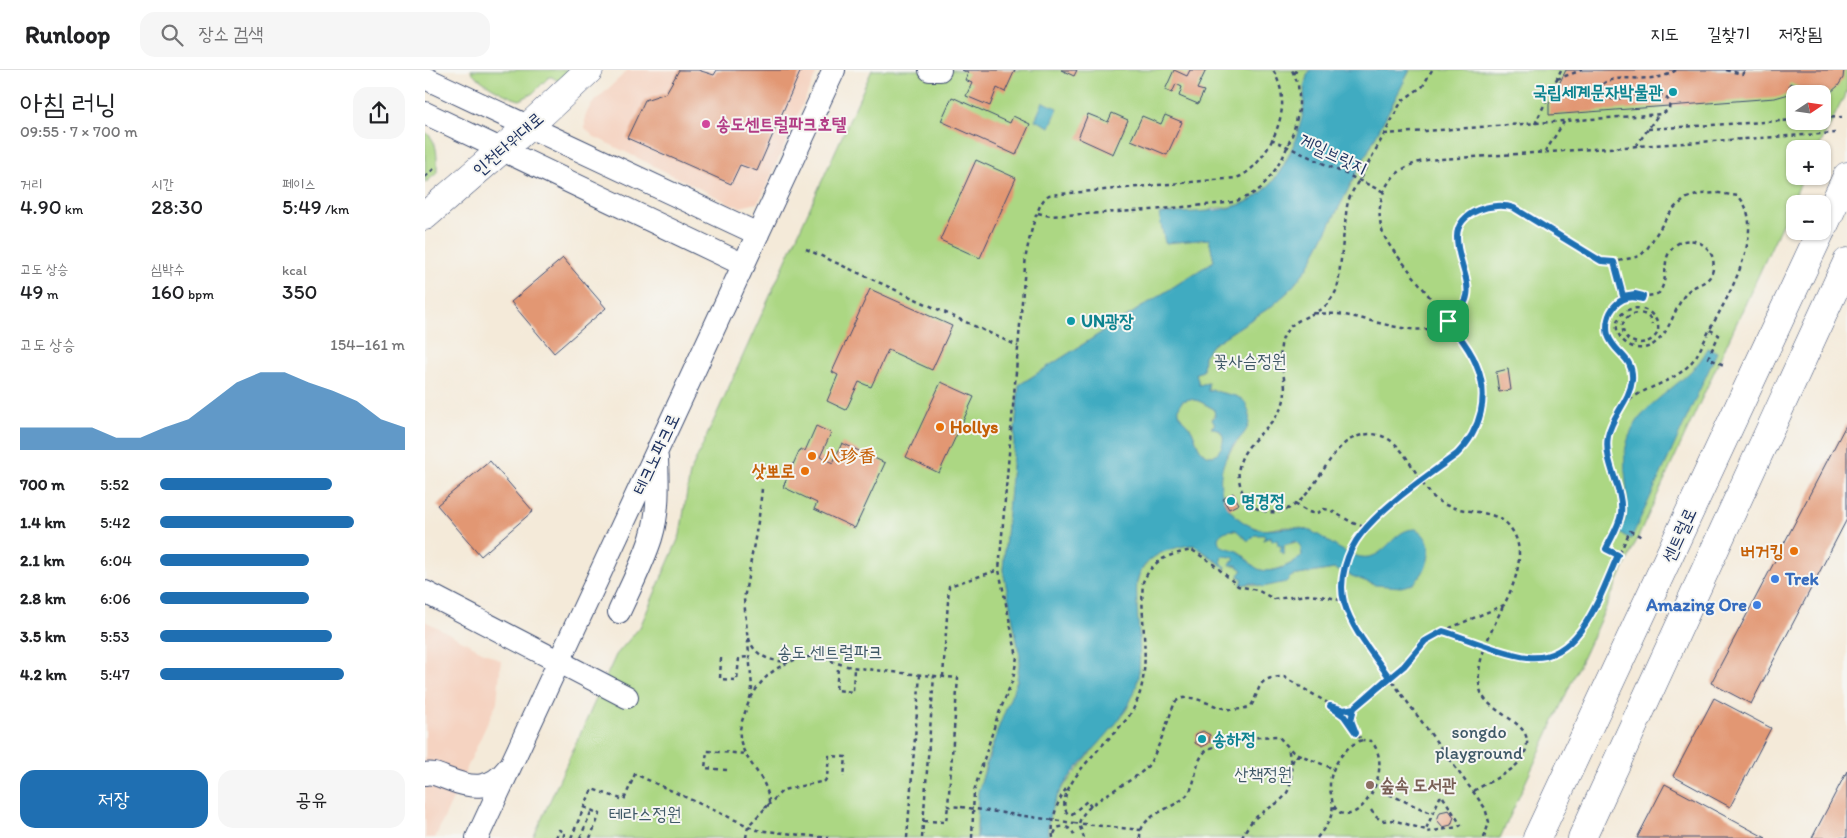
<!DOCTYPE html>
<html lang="ko">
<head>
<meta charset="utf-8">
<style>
	:root { --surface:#fff; --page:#f6f6f6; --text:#202124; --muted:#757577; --line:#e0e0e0; --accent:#1f6fb2 }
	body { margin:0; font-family:Itim,"LXGW WenKai TC","Poor Story",sans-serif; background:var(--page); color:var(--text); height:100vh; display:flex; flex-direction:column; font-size:19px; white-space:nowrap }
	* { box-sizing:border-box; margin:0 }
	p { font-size:16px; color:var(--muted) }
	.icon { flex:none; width:28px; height:28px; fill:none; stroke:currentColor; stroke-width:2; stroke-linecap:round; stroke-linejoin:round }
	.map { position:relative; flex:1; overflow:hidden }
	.drawer { display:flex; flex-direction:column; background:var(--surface); width:425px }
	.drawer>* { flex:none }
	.needle { width:32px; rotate:77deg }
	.controls { position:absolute; left:1361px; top:15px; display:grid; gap:10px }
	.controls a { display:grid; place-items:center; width:45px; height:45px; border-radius:10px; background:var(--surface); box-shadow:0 1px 4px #0004; font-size:25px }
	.pin { position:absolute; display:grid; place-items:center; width:42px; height:42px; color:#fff; margin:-21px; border-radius:10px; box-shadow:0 2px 8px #0006 }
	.round { display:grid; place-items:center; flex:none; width:52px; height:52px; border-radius:15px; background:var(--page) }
	.headline { display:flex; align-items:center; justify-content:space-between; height:85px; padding:0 20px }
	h1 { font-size:28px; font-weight:600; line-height:38px }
	.metrics { display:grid; grid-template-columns:repeat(3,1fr); gap:8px; height:85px; padding:5px 20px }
	.metrics div { display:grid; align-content:center }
	.metrics b { font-size:21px; font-weight:600 }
	.metrics small { font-size:14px; font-weight:400 }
	.metrics p { font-size:14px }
	.chart { height:140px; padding:10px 20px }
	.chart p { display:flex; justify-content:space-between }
	.chart svg { width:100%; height:90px; margin-top:5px; fill:var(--accent); opacity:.7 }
	.primary-button { display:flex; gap:10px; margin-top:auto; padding:10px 20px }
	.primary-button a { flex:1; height:58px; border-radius:15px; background:var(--accent); color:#fff; font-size:20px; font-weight:600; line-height:58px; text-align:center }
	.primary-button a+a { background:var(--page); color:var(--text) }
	ul { padding:0 20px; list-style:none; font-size:16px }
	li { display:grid; grid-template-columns:80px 60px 1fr; align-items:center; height:38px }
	li i { height:12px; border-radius:6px; background:var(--accent) }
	header { display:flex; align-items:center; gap:30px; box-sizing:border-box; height:70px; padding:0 25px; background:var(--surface); border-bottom:1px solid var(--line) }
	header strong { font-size:24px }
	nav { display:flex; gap:28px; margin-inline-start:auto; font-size:18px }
	.search { width:350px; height:45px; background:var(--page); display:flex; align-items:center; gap:12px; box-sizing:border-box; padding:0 18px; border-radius:15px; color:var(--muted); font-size:19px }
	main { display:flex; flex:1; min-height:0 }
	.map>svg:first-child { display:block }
	.built { fill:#f5d3c1 }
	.green { fill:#acd783; stroke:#648370; fill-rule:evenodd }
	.water { fill:#41abc1; stroke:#2e6d90; fill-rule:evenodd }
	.building { fill:#e29773 }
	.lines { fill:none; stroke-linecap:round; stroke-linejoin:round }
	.minor-casing { stroke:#3c4b70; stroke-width:24 }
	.major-casing { stroke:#3c4b70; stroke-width:29 }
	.path { stroke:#3c4b70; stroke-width:2.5; stroke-dasharray:4 4; stroke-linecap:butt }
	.minor { stroke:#fff; stroke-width:22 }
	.major { stroke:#fff; stroke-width:28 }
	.path-bridge { stroke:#3c4b70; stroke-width:2.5; stroke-dasharray:4 4; stroke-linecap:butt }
	.route-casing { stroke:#fff; stroke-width:10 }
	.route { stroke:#1f6fb2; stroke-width:6 }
	.culture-dot { fill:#0f9aa8; stroke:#f6f6f2; stroke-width:2 }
	.hotel-dot { fill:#d1479c; stroke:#f6f6f2; stroke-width:2 }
	.food-dot { fill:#e8710a; stroke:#f6f6f2; stroke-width:2 }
	.shop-dot { fill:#3f7fe0; stroke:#f6f6f2; stroke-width:2 }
	.education-dot { fill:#8d6e63; stroke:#f6f6f2; stroke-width:2 }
	.labels { text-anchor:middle; stroke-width:4; stroke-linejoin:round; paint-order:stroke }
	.culture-label { font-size:18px; font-weight:bold; fill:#0d838f; stroke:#f6f6f2; text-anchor:start }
	.hotel-label { font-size:18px; font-weight:bold; fill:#b23c85; stroke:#f6f6f2; text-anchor:start }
	.street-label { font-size:18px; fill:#1b2f5e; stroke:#f6f6f2 }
	.park-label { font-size:18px; fill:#3f5967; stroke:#f6f6f2 }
	.food-label { font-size:18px; font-weight:bold; fill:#c56008; stroke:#f6f6f2; text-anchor:start }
	.shop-label { font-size:18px; font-weight:bold; fill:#366cbe; stroke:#f6f6f2; text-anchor:start }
	.education-label { font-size:18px; font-weight:bold; fill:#785e54; stroke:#f6f6f2; text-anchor:start }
</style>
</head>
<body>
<header>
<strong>Runloop</strong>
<div class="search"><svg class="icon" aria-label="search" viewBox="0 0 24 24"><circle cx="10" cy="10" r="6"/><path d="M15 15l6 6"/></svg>장소 검색</div>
<nav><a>지도</a><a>길찾기</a><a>저장됨</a></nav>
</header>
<main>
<section class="drawer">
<div class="headline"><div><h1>아침 러닝</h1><p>09:55 · 7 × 700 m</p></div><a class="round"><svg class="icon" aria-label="share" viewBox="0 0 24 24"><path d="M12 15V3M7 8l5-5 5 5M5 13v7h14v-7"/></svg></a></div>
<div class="metrics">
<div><p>거리</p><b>4.90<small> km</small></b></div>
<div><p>시간</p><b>28:30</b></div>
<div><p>페이스</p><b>5:49<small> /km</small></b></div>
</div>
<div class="metrics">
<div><p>고도 상승</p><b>49<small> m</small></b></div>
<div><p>심박수</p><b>160<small> bpm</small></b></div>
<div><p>kcal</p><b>350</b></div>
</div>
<div class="chart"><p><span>고도 상승</span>154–161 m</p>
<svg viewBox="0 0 160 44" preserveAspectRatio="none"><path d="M0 44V33L10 33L20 33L30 33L40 38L50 38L60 33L70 29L80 20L90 11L100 6L110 6L120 11L130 15L140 20L150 29L160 33V44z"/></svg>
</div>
<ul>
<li><b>700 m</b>5:52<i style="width:70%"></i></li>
<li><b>1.4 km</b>5:42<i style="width:79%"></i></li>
<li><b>2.1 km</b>6:04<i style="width:61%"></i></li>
<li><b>2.8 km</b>6:06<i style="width:61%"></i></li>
<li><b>3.5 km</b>5:53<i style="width:70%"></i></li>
<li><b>4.2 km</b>5:47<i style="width:75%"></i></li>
</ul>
<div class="primary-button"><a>저장</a><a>공유</a></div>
</section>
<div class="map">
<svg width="1422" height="768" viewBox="0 0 1422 768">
	<rect width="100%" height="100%" fill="#f6f6f2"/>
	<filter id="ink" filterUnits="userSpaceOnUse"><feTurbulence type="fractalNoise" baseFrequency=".02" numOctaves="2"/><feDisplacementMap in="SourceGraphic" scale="10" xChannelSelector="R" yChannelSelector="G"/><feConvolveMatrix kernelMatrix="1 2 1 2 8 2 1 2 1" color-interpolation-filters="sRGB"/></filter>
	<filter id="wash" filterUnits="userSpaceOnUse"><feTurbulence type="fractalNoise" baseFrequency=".0096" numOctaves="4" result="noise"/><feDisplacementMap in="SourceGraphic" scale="20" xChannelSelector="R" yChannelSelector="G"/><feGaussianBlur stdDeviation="1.12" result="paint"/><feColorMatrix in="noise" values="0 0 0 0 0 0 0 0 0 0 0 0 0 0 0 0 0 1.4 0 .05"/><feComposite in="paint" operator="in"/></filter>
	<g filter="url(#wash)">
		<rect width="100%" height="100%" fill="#f4ead9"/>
		<path class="built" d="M203 0H393L337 126 332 133 315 137 308 135 168 66 160 58V46L166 35Z
			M0 551 76 591 72 632 10 768H0Z"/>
		<path class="green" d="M46 0H151L135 12 127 7H124L108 23 95 30C84 28 50 10 46 0Z
			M447 0H885C877 13 881 27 879 41 877 52 873 64 869 74 857 102 841 128 810 136 803 138 794 137 787 139 778 143 750 166 740 173L784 169 789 191 594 315 578 500 595 586C594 619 577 650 565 681 555 711 551 737 552 768H108L191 585 215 557 255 465 265 403Z
			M985 0H1422V21L1393 79H1370V106H1379L1075 768H623L622 760 626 738 635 721 702 639C716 608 713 577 712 544 712 533 710 520 713 509 720 485 747 475 769 475L796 495V489L797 486 808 487 810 490 805 493 806 495H811L818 500 814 507 818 508 816 514C825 513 830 516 836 516 846 515 860 512 867 506L909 499 880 459C874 458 868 457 861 457 852 457 843 461 834 459 810 454 786 422 796 398 803 380 815 371 823 356L813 327 793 322 787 319 783 321V313L774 315 771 303 778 301 779 286 787 275 847 236 865 220 883 197ZM1370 24H1398V51H1370Z
			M0 62C14 71 12 88 12 103L0 113Z
			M765 329 774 331 789 339 790 343 787 349 790 354 786 357C802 361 804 377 788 386 772 386 772 369 766 359 762 353 755 350 754 342 753 338 755 335 757 331Z
			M804 460 813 461 822 470H825L830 465 839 464 840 468 838 470 846 467 848 470H852L859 483V475L872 472 876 477 877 485C868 495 843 506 831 498 825 494 821 486 814 482 808 479 786 478 794 466 797 462 800 461 804 460Z"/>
		<path class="water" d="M885 0H985L883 197 865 220 847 236 787 275 779 286 778 301 771 303 774 315 783 313V321H786L787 319C796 325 811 323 819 331 824 337 826 350 823 356 820 365 812 370 807 377 786 408 794 444 830 458 844 463 863 455 879 459 898 463 914 484 936 487 961 491 967 458 991 459 1013 471 1004 501 988 514L976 517 950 515 909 499 867 506 861 512 838 517 827 513 816 515 818 509 814 507V505L818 500 811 495H805V493L810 490 808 487 798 486 796 488 797 494 801 497 800 499 793 492 769 475C762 475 754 477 747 479 731 483 716 494 712 511 711 519 712 527 712 534 713 560 718 592 711 617 694 673 618 706 623 768H552L553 722 573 659 592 611 595 586 578 500 594 315 789 191 784 169 740 173 734 144C759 142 787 143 811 136 850 125 867 85 877 48 881 32 876 14 885 0ZM765 329 774 331 789 339 790 346 787 350 790 354 786 358C803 357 801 379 788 386 772 386 772 369 766 359 762 353 755 350 754 342 753 338 755 335 757 331ZM811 460 822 470H825L830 465H839L840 468 838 469V470L846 466 847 470H852L853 475 857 476 855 481 859 484V475L871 471 876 477 877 485C868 495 843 507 830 497 824 493 820 485 812 481 806 478 800 479 794 474L793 468C797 461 803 460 811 460Z
			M618 32 633 38 625 57 610 50Z
			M1283 278 1292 282 1206 469 1194 463C1198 455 1202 447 1202 438 1204 410 1193 390 1206 362 1223 326 1265 314 1283 278Z"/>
		<g id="blocks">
			<path class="building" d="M254 0H273L289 5 292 0H376L332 101 315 95 306 114 202 68 220 30 241 23Z
				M537 0H590L580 22 572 18 565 36 541 26 547 13 540 10 543 3Z
				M636 0H652L649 6Z
				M749 0 762 6 765 0H781L772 19 779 21 773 34 754 26 757 17 751 14 747 23 740 20Z
				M1141 0H1419L1418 8 1413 16 1406 22 1398 24 1386 23 1365 13 1364 15 1366 19 1364 24 1350 28 1124 45V34Z
				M527 27 585 53 588 46 605 54 591 85 516 51Z
				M687 43 703 50 688 84 653 68 663 44 683 52Z
				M740 45 757 52 742 85 706 70 717 46 736 54Z
				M551 90 591 108 555 188 515 170Z
				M138 188 181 238 129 283 86 232Z
				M445 219 527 256 507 300 463 280 446 317 434 312 421 340 402 331 413 305 407 302Z
				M1083 299 1086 320 1074 322 1071 302Z
				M516 312 549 327 514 403 481 387Z
				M1422 353V449L1326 634 1286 613Z
				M391 356 406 363 395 387 408 393 417 373 460 393 430 458 389 439 392 433 358 417 375 379 380 381Z
				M65 391 108 441 56 486 12 435Z
				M808 423 814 434 804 439 798 429Z
				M1289 628 1346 658 1305 737 1248 706Z
				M778 661 785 665 784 673 777 677 770 673 771 664Z
				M1422 701V768H1387Z
				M1240 714 1341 768H1212Z
				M1024 740 1029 747 1026 755 1018 757 1012 750 1015 742Z"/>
		</g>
	</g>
	<g filter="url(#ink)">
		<use href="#blocks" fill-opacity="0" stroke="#3c4b70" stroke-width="1"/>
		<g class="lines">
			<g class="minor-casing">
				<path id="minor" d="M505 0H515
					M0 8 333 164
					M0 43 319 195
					M0 522 202 627
					M194 542C205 518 218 493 226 468 234 442 233 415 232 388
					M0 704C8 702 15 706 23 709 48 719 66 720 83 698
					M52 768 409 0"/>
			</g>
			<g class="major-casing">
				<path id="major" d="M0 146 103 57 164 0
					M1398 158 1422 106
					M1112 768 1396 161
					M1157 768 1422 192"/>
			</g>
			<path class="path" d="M1007 0 998 16 978 30 974 36C963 58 951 79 939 101 934 111 926 122 923 132 921 139 921 147 920 154 918 168 917 183 915 197 914 206 914 215 910 223 906 229 902 236 896 239 881 249 863 250 857 271 851 292 866 314 857 336 845 363 809 376 814 409 815 416 817 423 821 429 826 437 834 440 843 442 883 446 895 394 918 375 925 368 936 364 946 364 981 365 989 412 1012 430 1034 447 1072 435 1087 460 1102 483 1090 513 1079 535L1018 561
				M1301 0 1317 4 1322 0
				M869 4 872 0
				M1132 9 1157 0
				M1398 48 1417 47
				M1110 54 1136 0
				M1223 59 1370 50
				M959 64 1237 44 1244 39C1249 12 1200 30 1185 29L1178 24 1176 16C1189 0 1228 17 1251 0
				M1211 76 1233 45
				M1120 82 1139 52
				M0 107 11 97
				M613 143 625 146 726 140 791 134 809 132 824 126 836 118 850 100 858 87 868 63 874 40V26L873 14 867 0
				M381 179 593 276
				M1189 192 1198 227
				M1184 242C1197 210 1215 233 1234 223 1245 207 1236 192 1246 180 1260 160 1293 174 1288 199 1286 211 1277 213 1267 218 1255 226 1250 245 1243 257 1217 306 1172 257 1201 241 1223 229 1244 258 1227 269 1222 273 1214 274 1209 272 1205 271 1202 269 1200 265 1188 245 1224 233 1227 255
				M889 243C899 244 909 243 919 245 948 249 992 269 1019 254 1065 228 1030 200 1032 166 1034 140 1069 130 1089 138L1176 191 1189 192 1215 186 1222 179 1242 147 1250 137 1262 128 1275 124 1294 123 1313 126C1344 157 1302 229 1285 259 1279 271 1274 285 1264 295 1240 320 1203 316 1188 352 1173 386 1197 409 1196 441 1195 454 1186 467 1181 479L1193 485
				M1285 260 1294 265 1283 288 1299 295
				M1198 334C1205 324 1209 310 1206 297 1202 285 1190 281 1185 270 1175 248 1192 220 1217 229L1218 226
				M337 419 334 446 319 529 327 617C326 634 313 652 315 667 317 691 343 706 344 732L340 738
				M870 434C880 440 888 448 899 439L905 440 928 453 942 458
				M324 568C328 586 348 593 365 591
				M296 588 295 609 312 610 314 588 324 587
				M413 599 411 620 428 622 429 597
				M518 607 524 516 574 500
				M326 628C338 605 357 591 383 587 397 585 413 595 427 597 462 602 498 605 533 608L523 736 536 737
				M911 639 926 655
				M867 693 870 686H874
				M302 700 280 698 282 681 322 684
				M957 721 1008 744
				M1049 721C1061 713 1076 707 1088 698 1094 693 1099 686 1101 679 1110 650 1061 645 1055 619 1049 591 1067 561 1078 536
				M1018 727 1036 755 1033 757 1002 762 1001 759 1015 727Z
				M909 736C928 768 973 700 946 671L938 670
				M159 737 175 744 165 768
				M666 737 662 731 647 744H643C623 720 691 665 704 646 731 606 714 557 718 512 729 488 743 485 767 480L787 493 813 516 832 520 849 529 883 525 903 527 919 531
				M946 740 950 746 957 751 968 750 1001 760
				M499 751 521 752 523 736
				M649 753 716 760
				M629 764 632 758C643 754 647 760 651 768
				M131 768 134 760 140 762 138 768
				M146 768 167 719 199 730 210 704 332 760 404 768
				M155 768 167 740
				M321 768 323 756 358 720 400 711 402 707 404 686 421 687 419 707
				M482 768 495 605
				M497 768 509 606
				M547 768 549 721 572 648 588 609 592 587 574 500 601 185C604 171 611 132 624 125L811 108C836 100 859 56 857 30 857 20 853 9 848 0
				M628 768C626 751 631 733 641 719
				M659 768 654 754C658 731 705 715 721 698 731 688 744 647 750 632 769 616 795 650 826 636 837 618 830 607 859 607L913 639 922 640 927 638
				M715 768C714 745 745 740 759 728 775 715 766 689 785 678L834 667 853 666 868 682 909 699
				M817 768C834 724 879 748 863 678
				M892 768C898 760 905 752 907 742 909 732 905 724 905 715 905 697 921 674 938 670 928 663 923 649 929 638L964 607 935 566 922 540 917 522 919 503 930 474 942 458 976 428 1032 384 1041 375C1057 352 1063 324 1053 296 1047 282 1037 270 1028 258 1012 236 996 216 980 195 971 184 961 173 957 160 953 146 954 132 960 119 968 102 984 94 1002 90L1410 63
				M1059 768 1064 752 1060 738 964 607 979 596 1000 571 1018 561C1044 569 1077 584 1103 587 1117 588 1132 585 1143 576 1167 555 1190 491 1205 461L1219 468"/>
			<use href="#minor" class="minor"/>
			<use href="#major" class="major"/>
			<path class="path-bridge" d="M846 69 959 122
				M536 737 649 753"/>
		</g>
	</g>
	<g class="lines" filter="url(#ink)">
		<g class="route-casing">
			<path id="route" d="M1023 251C1033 265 1045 278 1051 294 1065 326 1056 360 1032 384 1001 407 960 434 936 464 922 481 913 511 919 532 927 560 948 584 964 607L929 638 919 640 905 636 919 646 931 663 926 650 929 638 979 596 1000 571 1018 561C1044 569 1077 584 1103 587 1155 593 1176 523 1193 485L1181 479C1186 468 1194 456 1196 444 1199 418 1178 393 1183 366 1187 345 1205 331 1207 310 1209 286 1189 284 1183 265 1178 244 1194 221 1217 229L1218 226 1210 224 1198 226 1189 192 1176 191 1089 138C1069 131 1032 141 1032 167 1032 201 1061 224 1023 251"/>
		</g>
		<use href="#route" class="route"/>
	</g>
	<g class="culture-dot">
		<circle cx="1248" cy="22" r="5"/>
		<circle cx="646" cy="251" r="5"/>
		<circle cx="806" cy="431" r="5"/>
		<circle cx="777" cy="669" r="5"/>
	</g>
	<circle class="hotel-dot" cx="281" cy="54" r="5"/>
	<g class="food-dot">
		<circle cx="515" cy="357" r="5"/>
		<circle cx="387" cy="386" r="5"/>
		<circle cx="380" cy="401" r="5"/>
		<circle cx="1369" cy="481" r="5"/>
	</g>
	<g class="shop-dot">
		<circle cx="1350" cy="509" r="5"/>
		<circle cx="1332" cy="535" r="5"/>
	</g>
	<circle class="education-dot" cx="945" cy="715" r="5"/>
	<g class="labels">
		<g class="culture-label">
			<text x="1238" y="28" text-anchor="end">국립세계문자박물관</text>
			<text x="656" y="257">UN광장</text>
			<text x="816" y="437">명경정</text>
			<text x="787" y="675">송하정</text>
		</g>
		<g class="hotel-label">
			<text x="291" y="60">송도센트럴파크호텔</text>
		</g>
		<g class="street-label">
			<text transform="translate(83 74) rotate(-41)" y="6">인천타워대로</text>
			<text transform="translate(908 84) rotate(25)" y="6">게일브릿지</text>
			<text transform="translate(231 384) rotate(-65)" y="6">테크노파크로</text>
			<text transform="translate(1254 465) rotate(-65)" y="6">센트럴로</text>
		</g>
		<g class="park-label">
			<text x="825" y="297">꽃사슴정원</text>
			<text x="405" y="588">송도 센트럴파크</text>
			<text x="1054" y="668">songdo<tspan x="1054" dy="21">playground</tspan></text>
			<text x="838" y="710">산책정원</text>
			<text x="220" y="750">테라스정원</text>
		</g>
		<g class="food-label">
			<text x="525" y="363">Hollys</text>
			<text x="397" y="392">八珍香</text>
			<text x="370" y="407" text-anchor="end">삿뽀로</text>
			<text x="1359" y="487" text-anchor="end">버거킹</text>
		</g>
		<g class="shop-label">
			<text x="1360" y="515">Trek</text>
			<text x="1322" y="541" text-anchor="end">Amazing Ore</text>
		</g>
		<g class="education-label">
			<text x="955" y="721">숲속 도서관</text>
		</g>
	</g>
</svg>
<div class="controls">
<a><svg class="needle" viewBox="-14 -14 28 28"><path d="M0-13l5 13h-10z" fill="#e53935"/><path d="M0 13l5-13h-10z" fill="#757577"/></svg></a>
<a>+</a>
<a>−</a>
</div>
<div class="pin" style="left:1023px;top:251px;background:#1e9e55"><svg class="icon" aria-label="arrive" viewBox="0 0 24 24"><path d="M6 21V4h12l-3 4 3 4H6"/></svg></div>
</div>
</main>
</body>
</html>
